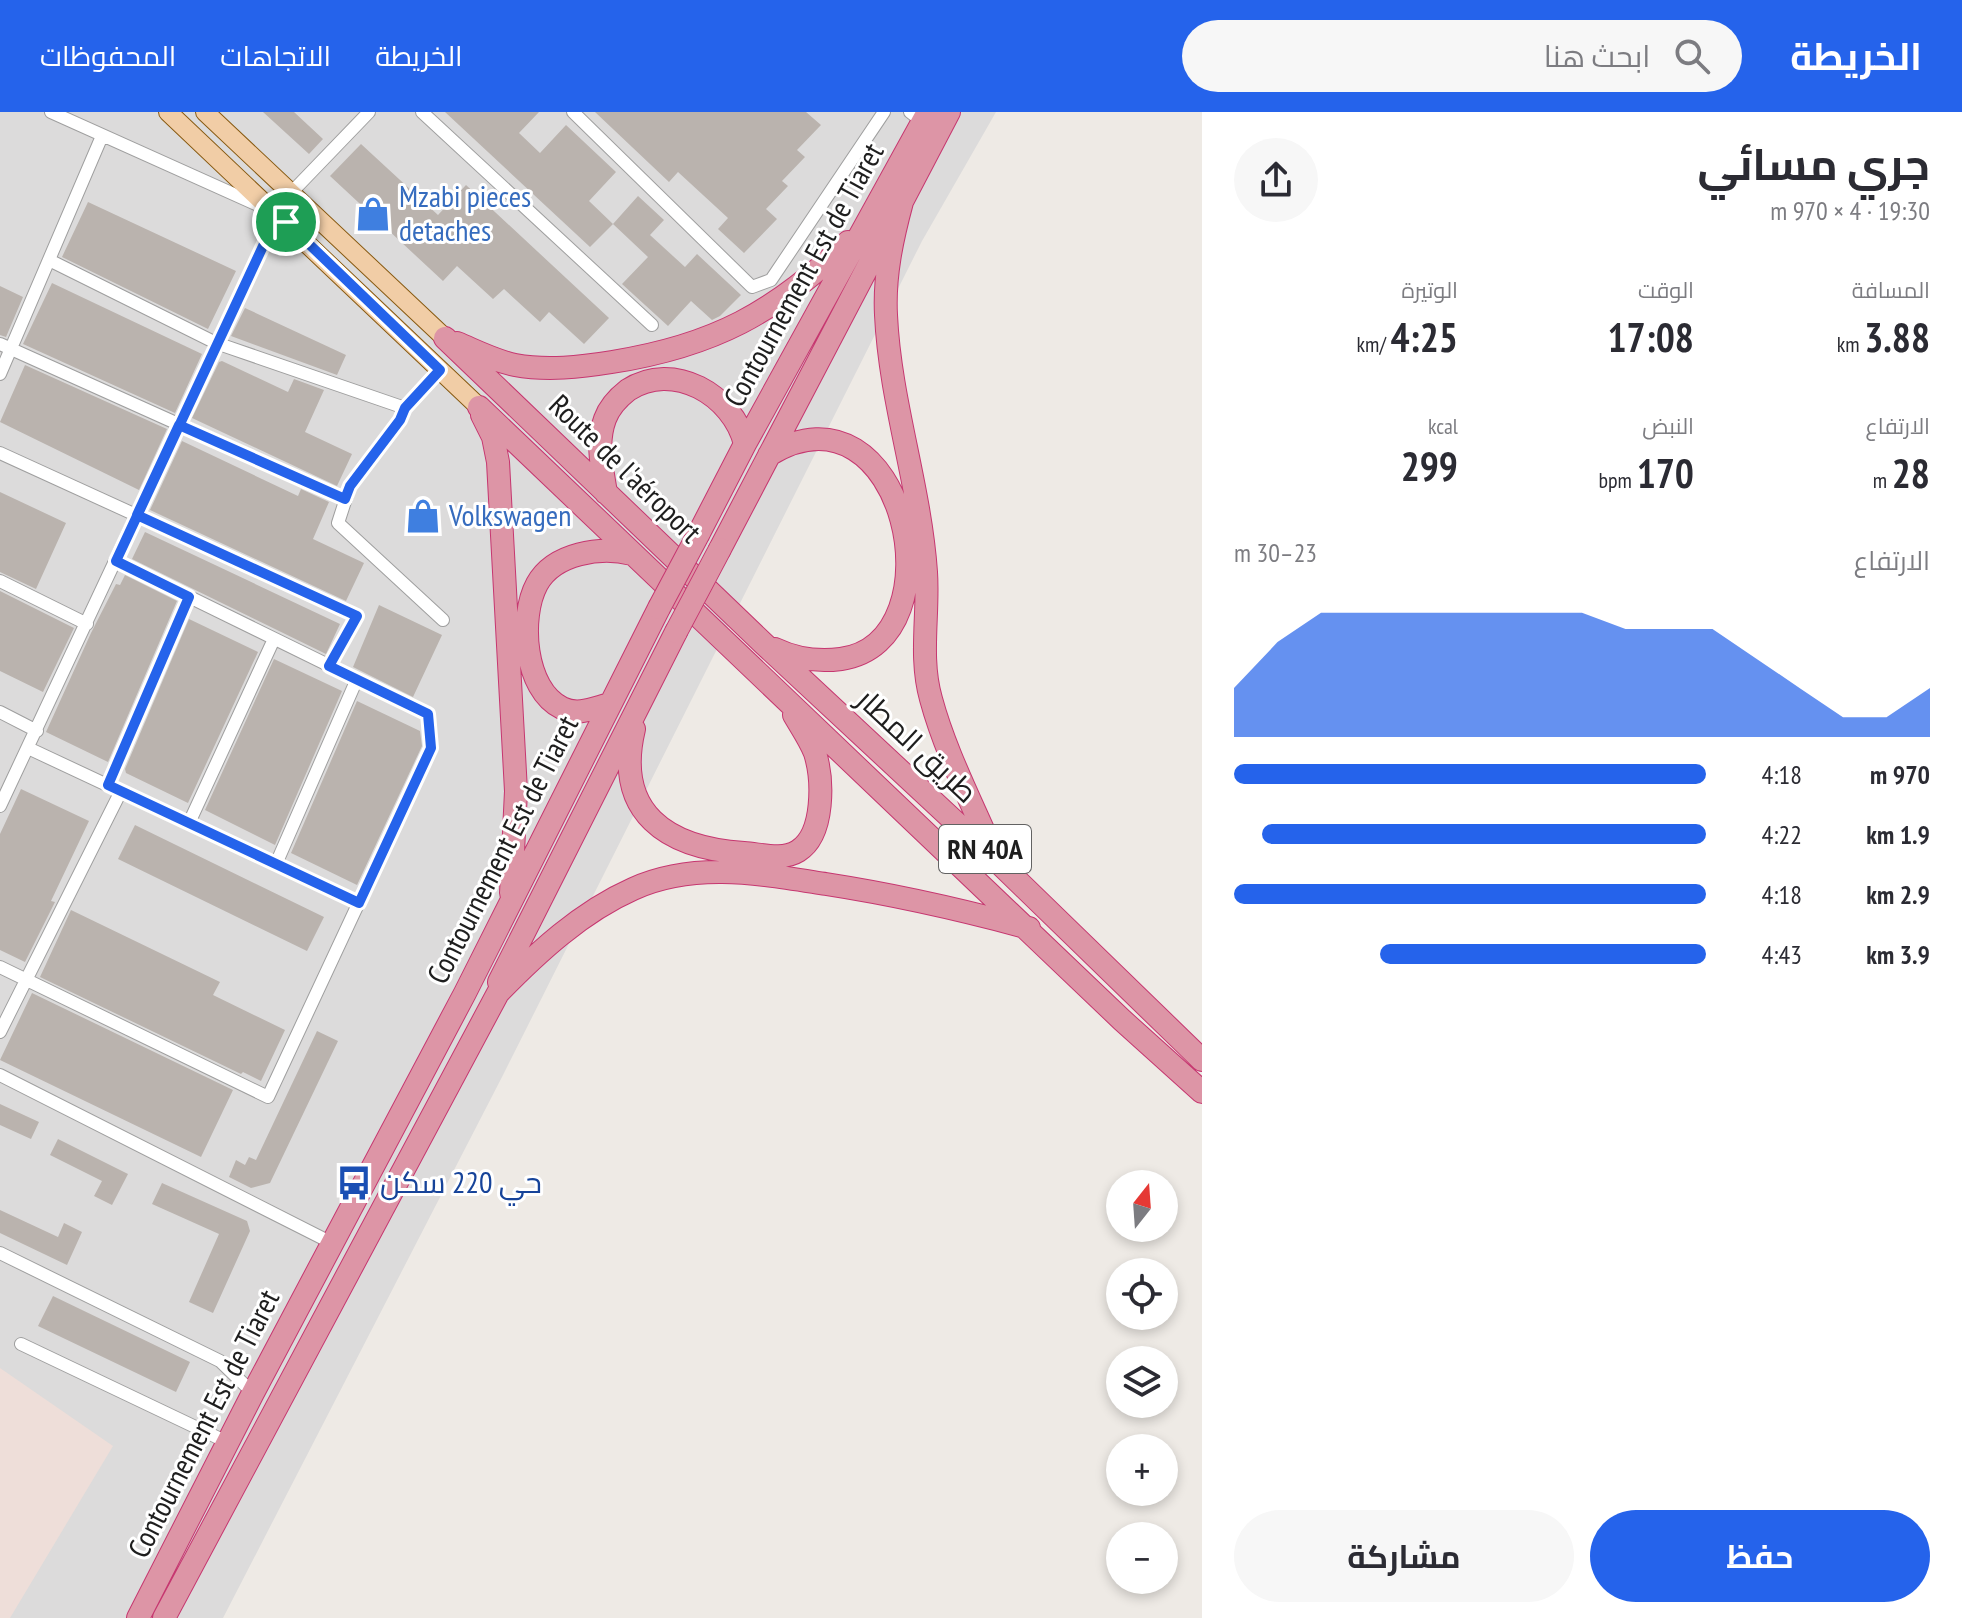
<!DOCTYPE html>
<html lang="ar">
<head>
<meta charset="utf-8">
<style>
	:root { --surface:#fff; --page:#f7f7f7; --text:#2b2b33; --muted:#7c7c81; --accent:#2563eb }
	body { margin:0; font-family:"PT Sans Narrow",Cairo,sans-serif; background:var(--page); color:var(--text); direction:rtl; height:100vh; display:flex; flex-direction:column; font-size:30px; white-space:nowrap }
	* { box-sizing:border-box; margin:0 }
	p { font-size:26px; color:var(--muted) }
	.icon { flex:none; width:44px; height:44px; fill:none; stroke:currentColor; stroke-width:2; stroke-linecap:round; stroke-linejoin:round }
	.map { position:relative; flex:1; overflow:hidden; direction:ltr }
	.details { display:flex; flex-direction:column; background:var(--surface); width:760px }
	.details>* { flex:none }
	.needle { width:52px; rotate:17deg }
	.buttons { position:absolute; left:1106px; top:1058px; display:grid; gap:16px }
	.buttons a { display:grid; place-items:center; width:72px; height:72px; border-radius:50%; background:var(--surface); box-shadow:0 4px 12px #0003; font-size:40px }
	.pin { position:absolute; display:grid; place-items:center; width:68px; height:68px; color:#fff; margin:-34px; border:4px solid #fff; border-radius:50%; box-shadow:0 2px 8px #0007 }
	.round { display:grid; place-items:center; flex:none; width:84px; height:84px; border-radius:42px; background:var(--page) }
	.headline { display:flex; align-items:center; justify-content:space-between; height:136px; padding:0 32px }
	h1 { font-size:44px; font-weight:700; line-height:60px }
	.metrics { display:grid; grid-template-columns:repeat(3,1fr); gap:12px; height:136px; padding:8px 32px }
	.metrics div { display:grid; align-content:center }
	.metrics b { font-size:40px; font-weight:700 }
	.metrics small { font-size:22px; font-weight:400 }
	.metrics p { font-size:22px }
	.chart { height:224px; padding:16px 32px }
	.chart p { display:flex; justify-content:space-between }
	.chart svg { width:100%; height:144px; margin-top:8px; fill:var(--accent); opacity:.7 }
	.cta { display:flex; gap:16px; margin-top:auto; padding:16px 32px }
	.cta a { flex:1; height:92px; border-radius:48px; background:var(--accent); color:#fff; font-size:32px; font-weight:700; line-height:92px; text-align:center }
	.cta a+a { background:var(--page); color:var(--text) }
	ul { padding:0 32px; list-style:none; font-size:26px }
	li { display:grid; grid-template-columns:128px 96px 1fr; align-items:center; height:60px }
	li i { height:20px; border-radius:10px; background:var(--accent) }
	header { display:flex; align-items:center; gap:48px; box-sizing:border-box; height:112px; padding:0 40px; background:var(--accent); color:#fff }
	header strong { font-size:38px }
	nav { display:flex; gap:44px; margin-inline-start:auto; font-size:28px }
	.search { width:560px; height:72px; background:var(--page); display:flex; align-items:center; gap:20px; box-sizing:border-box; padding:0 28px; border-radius:44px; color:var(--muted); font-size:30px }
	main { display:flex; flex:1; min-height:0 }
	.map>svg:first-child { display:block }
	.residential { fill:#dcdbdb }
	.military { fill:#eeded9 }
	.building { fill:#bab3ae }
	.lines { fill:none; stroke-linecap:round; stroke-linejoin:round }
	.street-casing { stroke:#9f9f9f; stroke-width:14 }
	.primary-casing { stroke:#875910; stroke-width:20 }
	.highway-casing { stroke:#c63770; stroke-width:24 }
	.street { stroke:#fff; stroke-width:12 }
	.primary { stroke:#f1cda6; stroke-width:18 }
	.highway { stroke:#dd95a6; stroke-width:22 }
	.highway-bridge-casing { stroke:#c63770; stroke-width:24; stroke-linecap:butt }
	.highway-bridge { stroke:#dd95a6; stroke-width:22 }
	.route-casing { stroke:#fff; stroke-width:16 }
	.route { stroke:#2563eb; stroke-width:10 }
	.labels { text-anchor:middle; stroke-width:6; stroke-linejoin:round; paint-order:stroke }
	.shield { fill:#fff; stroke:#626262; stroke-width:2 }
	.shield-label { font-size:28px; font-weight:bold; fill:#1e1e1e }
	.shop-label { font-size:30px; fill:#366cbe; stroke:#fff; text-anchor:start }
	.street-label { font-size:30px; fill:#1e1e1e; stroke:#fff }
	.transit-label { font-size:30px; fill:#164399; stroke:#fff; text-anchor:start }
</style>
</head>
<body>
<header>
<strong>الخريطة</strong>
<div class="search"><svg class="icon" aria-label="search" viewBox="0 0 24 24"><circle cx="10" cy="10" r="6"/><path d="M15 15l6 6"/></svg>ابحث هنا</div>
<nav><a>الخريطة</a><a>الاتجاهات</a><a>المحفوظات</a></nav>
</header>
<main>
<section class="details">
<div class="headline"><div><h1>جري مسائي</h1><p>19:30 · 4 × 970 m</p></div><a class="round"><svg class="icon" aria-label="share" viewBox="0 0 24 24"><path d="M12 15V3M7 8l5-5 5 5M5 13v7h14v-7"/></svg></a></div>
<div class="metrics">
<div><p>المسافة</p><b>3.88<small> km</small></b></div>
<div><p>الوقت</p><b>17:08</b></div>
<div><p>الوتيرة</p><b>4:25<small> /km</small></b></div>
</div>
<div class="metrics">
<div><p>الارتفاع</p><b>28<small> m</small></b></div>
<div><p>النبض</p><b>170<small> bpm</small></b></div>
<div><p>kcal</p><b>299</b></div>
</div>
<div class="chart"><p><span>الارتفاع</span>23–30 m</p>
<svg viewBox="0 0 160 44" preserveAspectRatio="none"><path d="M0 44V29L10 15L20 6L30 6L40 6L50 6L60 6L70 6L80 6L90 11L100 11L110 11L120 20L130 29L140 38L150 38L160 29V44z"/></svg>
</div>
<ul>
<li><b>970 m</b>4:18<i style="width:100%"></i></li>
<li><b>1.9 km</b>4:22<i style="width:94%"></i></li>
<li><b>2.9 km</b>4:18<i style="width:100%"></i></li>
<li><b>3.9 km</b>4:43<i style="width:69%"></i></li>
</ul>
<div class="cta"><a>حفظ</a><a>مشاركة</a></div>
</section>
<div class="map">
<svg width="1202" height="1506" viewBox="0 0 1202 1506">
	<rect width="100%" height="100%" fill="#eeeae5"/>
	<path class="residential" d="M0 0H996L922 129 502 965 223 1506H0Z"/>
	<path class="military" d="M0 1256 113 1334 10 1506H0Z"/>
	<path class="building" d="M263 0H294L323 27 309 42Z
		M445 0H539L519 21 540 41 566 13 616 60 589 89 613 112 590 135Z
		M595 0H806L821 13 797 38 805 45 782 69 788 74 766 97 777 107 744 141 718 117 728 106 678 60 669 70Z
		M361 32 438 103 466 73 609 206 584 232 549 200 540 210 504 177 493 187 457 154 443 169 330 64Z
		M638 84 664 108 650 123 685 155 697 142 741 183 720 204 712 208 691 189 668 214 622 172 648 145 613 112Z
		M88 90 236 159 208 217 62 145Z
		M52 171 202 242 175 301 23 232Z
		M0 174 23 185 6 225 0 223Z
		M245 196 346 243 337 263 231 224Z
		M222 249 288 280 294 267 324 278 305 320 352 342 337 374 192 306 219 250Z
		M25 253 167 317 139 378 0 310Z
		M182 329 298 384 301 377 329 390 313 427 364 451 346 489 150 398Z
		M0 380 66 411 36 477 0 460Z
		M145 420 340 512 326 542 132 447Z
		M125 463 177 489 108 650 46 620 91 521 116 472 120 473Z
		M0 479 74 516 43 580 0 559Z
		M379 493 442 523 413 585 353 555Z
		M189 507 258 540 188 691 126 661 125 657Z
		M274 547 342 579 275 733 205 698Z
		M357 589 420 619 422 634 357 773 291 741Z
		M21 677 89 709 51 789 55 790 25 850 0 838V722Z
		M135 713 324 805 307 839 118 747Z
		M71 798 220 870 213 883 285 918 261 969 243 960 241 962 40 865Z
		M32 881 233 978 201 1045 0 948Z
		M317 919 338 929 270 1071 251 1076 229 1065 236 1048 245 1053 249 1045 256 1048Z
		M0 992 39 1010 31 1027 0 1013Z
		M58 1027 128 1062 112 1093 94 1084 102 1069 50 1043Z
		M162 1071 247 1109 250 1119 213 1201 189 1190 219 1122 152 1092Z
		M0 1098 58 1125 64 1111 82 1120 67 1153 0 1121Z
		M53 1184 190 1250 176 1280 38 1214Z"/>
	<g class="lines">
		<g class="street-casing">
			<path id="street" d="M422 0 652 213
				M573 0 752 175 771 168 884 0
				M910 0 923 10
				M290 82 369 0
				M49 148 216 231 405 296
				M0 232 345 387
				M440 258 405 296 400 308 350 374 338 411 443 508
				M0 262 102 24
				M0 341 357 504 329 554
				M0 469 87 512
				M0 600 37 619
				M28 636 359 791
				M108 673 189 485
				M0 694 278 102 51 0
				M189 711 274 527
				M276 752 357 567
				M0 855 268 985 431 636 428 602 116 449
				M0 920 121 679
				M0 963 332 1131
				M0 1141 220 1249 253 1281
				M21 1232 229 1331"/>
		</g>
		<g class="primary-casing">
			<path id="primary" d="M168 0 479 295
				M205 0 445 226"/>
		</g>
		<g class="highway-casing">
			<path id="highway" d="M902 90C892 127 884 164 886 203 890 290 920 373 926 460 929 502 919 545 931 587 945 639 971 689 992 738
				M445 226 764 532 995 747 1202 948
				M457 231C476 239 495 249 515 253 547 259 581 255 612 250 713 234 775 201 848 130
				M479 295 1122 908 1202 980
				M482 303 493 325 498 350 516 679 511 781
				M769 343C905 260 962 530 841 547 818 550 796 547 775 537
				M606 381C602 356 596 331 605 307 609 296 619 285 628 278 673 248 733 283 745 332
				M699 421 745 332 928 0
				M720 437 949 0
				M610 592C594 596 578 604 562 596 524 578 519 505 537 472 554 441 601 434 632 442
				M634 617C614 701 667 736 744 741 761 742 782 749 798 739 825 722 823 667 815 641 810 628 801 615 794 603
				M499 870 676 520
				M138 1506 253 1281 465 881 659 496
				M164 1506 498 881C537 841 581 800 633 777 695 749 761 762 826 772 897 783 959 797 1029 816"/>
		</g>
		<use href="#street" class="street"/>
		<use href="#primary" class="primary"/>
		<use href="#highway" class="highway"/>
		<g class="highway-bridge-casing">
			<path id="highway-bridge" d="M659 496 699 421
				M676 520 720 437"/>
		</g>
		<use href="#highway-bridge" class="highway-bridge"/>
	</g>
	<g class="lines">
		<g class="route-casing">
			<path id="route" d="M286 110 278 102 116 449 189 485 108 673 359 791 431 636 428 602 329 554 357 504 137 403 179 313 345 387 350 374 400 308 405 296 440 258 286 110"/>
		</g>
		<use href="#route" class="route"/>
	</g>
	<defs>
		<g id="shop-bare" transform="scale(2.76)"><path d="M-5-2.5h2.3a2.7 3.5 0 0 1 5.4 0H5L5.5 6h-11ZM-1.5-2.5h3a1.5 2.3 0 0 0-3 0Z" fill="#3f7fe0" stroke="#fff" stroke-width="2.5" paint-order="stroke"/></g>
		<g id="bus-bare" transform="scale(2.76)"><path d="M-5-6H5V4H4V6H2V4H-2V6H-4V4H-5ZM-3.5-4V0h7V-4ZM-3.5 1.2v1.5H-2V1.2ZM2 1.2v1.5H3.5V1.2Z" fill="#1a4fb4" stroke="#fff" stroke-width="2.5" paint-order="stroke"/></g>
	</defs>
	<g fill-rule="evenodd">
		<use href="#shop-bare" x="373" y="102"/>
		<use href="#shop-bare" x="423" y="404"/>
		<use href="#bus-bare" x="354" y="1071"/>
	</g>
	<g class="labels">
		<rect class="shield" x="939" y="713" width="92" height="48" rx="6"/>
		<g class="shield-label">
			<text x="985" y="747">RN 40A</text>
		</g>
		<g class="shop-label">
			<text x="399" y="95">Mzabi pieces<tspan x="399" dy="34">detaches</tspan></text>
			<text x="449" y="414">Volkswagen</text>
		</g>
		<g class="street-label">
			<text transform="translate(804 163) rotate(-61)" y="10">Contournement Est de Tiaret</text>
			<text transform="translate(625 357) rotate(44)" y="10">Route de l'aéroport</text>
			<text transform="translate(917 634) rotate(43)" y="10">طريق المطار</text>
			<text transform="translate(503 738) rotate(-63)" y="10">Contournement Est de Tiaret</text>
			<text transform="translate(204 1312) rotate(-63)" y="10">Contournement Est de Tiaret</text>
		</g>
		<g class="transit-label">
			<text x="380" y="1081">حي 220 سكن</text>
		</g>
	</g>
</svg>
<div class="buttons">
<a><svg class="needle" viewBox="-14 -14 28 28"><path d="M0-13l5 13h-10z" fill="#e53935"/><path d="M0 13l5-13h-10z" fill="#7c7c81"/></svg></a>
<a><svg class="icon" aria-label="locate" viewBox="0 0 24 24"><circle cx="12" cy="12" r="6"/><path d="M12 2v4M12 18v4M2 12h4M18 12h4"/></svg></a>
<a><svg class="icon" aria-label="layers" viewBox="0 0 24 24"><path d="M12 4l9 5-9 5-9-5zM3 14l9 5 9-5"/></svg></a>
<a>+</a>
<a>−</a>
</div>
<div class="pin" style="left:286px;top:110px;background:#1e9e55"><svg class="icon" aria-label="arrive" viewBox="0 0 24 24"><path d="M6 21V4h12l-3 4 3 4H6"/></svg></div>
</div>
</main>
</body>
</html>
